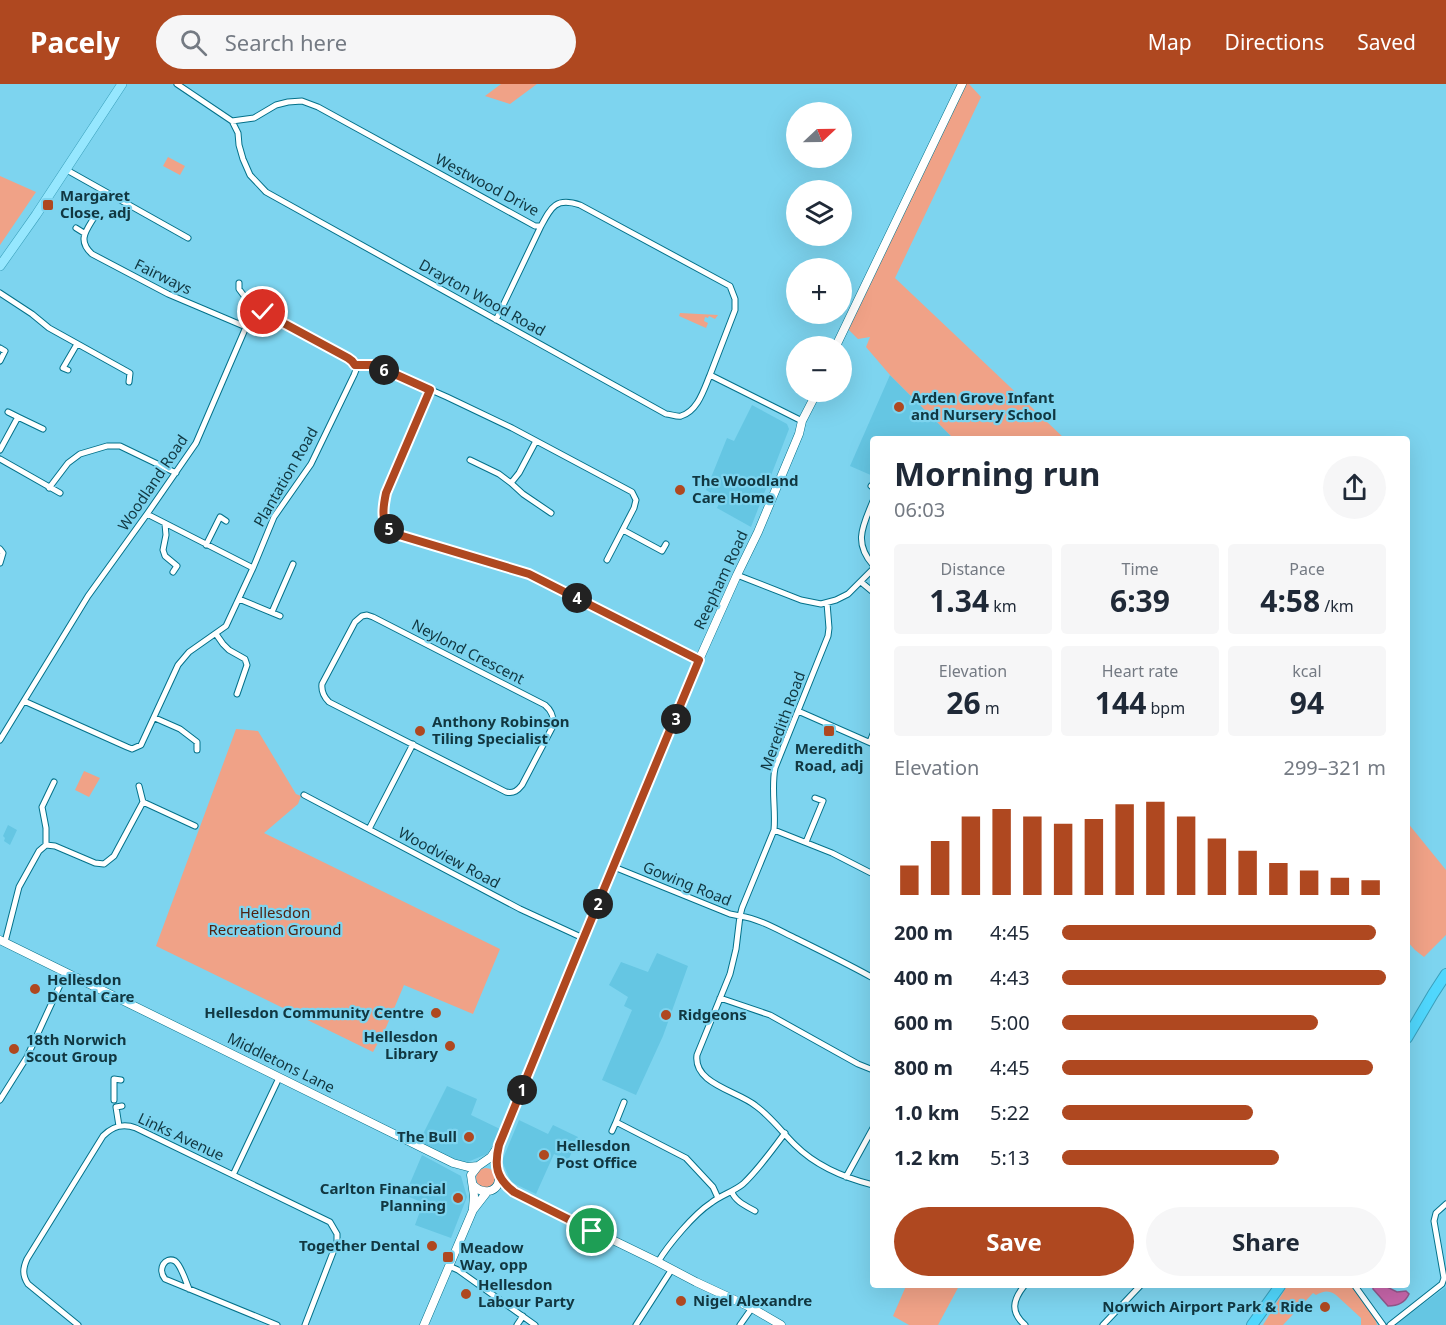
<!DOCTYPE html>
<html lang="en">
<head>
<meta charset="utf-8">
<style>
	:root { --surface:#fff; --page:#f6f6f7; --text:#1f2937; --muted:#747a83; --accent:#af4820 }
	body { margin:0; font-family:"Noto Sans",sans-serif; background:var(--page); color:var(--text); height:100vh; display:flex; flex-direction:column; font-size:22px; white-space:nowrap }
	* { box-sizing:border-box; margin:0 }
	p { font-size:20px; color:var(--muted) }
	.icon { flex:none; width:33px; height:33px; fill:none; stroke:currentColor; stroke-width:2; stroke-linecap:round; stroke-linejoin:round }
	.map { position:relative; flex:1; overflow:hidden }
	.drawer { position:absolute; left:870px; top:352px; width:540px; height:852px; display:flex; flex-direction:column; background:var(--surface); border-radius:6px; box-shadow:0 6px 24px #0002 }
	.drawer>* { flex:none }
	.needle { width:39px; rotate:68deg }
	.buttons { position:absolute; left:786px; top:18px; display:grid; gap:12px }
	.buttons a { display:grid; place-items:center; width:66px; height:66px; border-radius:50%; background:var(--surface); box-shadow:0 6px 24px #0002; font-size:30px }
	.pin { position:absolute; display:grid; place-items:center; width:51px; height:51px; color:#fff; margin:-26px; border:3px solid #fff; border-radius:50%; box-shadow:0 2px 6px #0007 }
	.km { position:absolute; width:30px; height:30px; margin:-15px; border-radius:50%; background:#222; color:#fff; font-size:16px; line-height:30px; text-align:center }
	.round { display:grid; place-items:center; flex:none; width:63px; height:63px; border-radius:32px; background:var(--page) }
	.summary { display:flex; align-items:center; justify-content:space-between; height:102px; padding:0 24px }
	h1 { font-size:33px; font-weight:700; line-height:45px }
	.figures { display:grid; grid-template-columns:repeat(3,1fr); gap:9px; height:102px; padding:6px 24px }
	.figures div { display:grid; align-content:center; border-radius:6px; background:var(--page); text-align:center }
	.figures b { font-size:30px; font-weight:700 }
	.figures small { font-size:16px; font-weight:400 }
	.figures p { font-size:16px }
	.chart { height:168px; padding:12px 24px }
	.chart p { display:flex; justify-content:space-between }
	.chart svg { width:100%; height:108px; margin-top:6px; stroke:var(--accent); stroke-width:6 }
	.cta { display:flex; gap:12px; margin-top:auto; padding:12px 24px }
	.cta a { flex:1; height:69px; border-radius:36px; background:var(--accent); color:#fff; font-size:24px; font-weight:700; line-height:69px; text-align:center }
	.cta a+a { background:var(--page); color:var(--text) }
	ul { padding:0 24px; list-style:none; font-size:20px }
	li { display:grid; grid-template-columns:96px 72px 1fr; align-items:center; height:45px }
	li i { height:15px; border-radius:8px; background:var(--accent) }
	header { display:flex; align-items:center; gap:36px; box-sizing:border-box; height:84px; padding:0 30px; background:var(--accent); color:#fff }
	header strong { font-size:28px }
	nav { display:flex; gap:33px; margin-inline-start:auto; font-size:21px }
	.search { width:420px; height:54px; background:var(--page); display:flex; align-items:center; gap:15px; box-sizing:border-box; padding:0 21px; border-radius:33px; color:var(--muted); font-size:22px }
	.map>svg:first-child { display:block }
	.built { fill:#65c6e3 }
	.green { fill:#f0a287 }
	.water { fill:#c665a9; stroke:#90578a; stroke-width:1.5 }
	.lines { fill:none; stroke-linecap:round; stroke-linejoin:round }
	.street-casing { stroke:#03718a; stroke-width:7 }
	.secondary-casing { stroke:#03718a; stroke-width:9 }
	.primary-casing { stroke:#3a9fbb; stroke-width:10 }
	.highway-casing { stroke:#3a9fbb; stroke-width:12 }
	.street { stroke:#fff; stroke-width:5 }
	.secondary { stroke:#fff; stroke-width:8 }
	.primary { stroke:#96e7fe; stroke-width:9 }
	.highway { stroke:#50d7fd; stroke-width:10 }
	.route-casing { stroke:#fff; stroke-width:12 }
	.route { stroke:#af4820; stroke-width:8 }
	.poi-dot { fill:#af4820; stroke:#7dd4ef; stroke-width:2 }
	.labels { text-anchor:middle; stroke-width:4.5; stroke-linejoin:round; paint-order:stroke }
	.street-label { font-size:15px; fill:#113741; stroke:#7dd4ef }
	.poi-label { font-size:15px; font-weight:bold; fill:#113741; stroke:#7dd4ef; text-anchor:start }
	.park-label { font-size:15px; fill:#4f2313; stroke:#7dd4ef }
</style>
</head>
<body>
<header>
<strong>Pacely</strong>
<div class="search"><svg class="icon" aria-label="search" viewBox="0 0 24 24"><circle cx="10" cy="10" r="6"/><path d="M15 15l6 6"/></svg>Search here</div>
<nav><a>Map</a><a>Directions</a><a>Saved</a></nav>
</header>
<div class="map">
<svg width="1446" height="1241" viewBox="0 0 1446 1241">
	<rect width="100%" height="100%" fill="#7dd4ef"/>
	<path class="built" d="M890 291 954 355 873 356V392L850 382Z
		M752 321 787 340 789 345 751 443 717 424 721 415 706 406 727 354 734 357Z
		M8 741 17 746 10 761 4 757 5 754 3 752Z
		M657 869 688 882 663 952 636 1011 602 996 632 926 624 922 628 913 609 901 621 878 648 888Z
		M447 1002 477 1015 471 1031 500 1045 495 1059 487 1070 465 1079 447 1072 419 1058Z
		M519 1036 548 1050 553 1041 578 1053 568 1077 554 1070 536 1110 511 1098 502 1077Z
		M422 1071 461 1092 467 1113 451 1154 415 1141 423 1119 405 1111Z
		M1446 1203V1241H1395L1439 1208Z"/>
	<path class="green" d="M501 0H537L510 20 485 12Z
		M965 0H969L981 13 895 194 1065 355H954L890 291 866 263 870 253 858 255 847 244Z
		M168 73 185 82 180 91 163 82Z
		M0 92 36 108 0 161Z
		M680 229 718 231 715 235 709 232 708 234 705 233 704 237 708 239 706 244 679 232Z
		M236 645 258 647 296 710 301 712 298 720 264 749 500 865 473 930 404 901 385 946 373 968 156 862Z
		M84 687 100 694 89 713 75 706Z
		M1407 738 1446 786V851L1424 873 1415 866 1407 857Z
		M476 1094a10 10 0 1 1 20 0a10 10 0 1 1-20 0Z
		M906 1202H959L938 1241H909L893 1232Z
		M1287 1202H1351L1375 1233 1377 1241H1361V1234L1336 1211C1328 1206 1324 1207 1316 1211L1313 1209 1283 1241H1263Z"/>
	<path class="water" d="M1373 1202H1385L1397 1208 1406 1207 1409 1210C1405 1219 1398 1222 1388 1222L1373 1205Z"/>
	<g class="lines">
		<g class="street-casing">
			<path id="street" d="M177 0 232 37 238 49 239 61 243 75 250 91 266 108 666 330C670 330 677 333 681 332 698 327 704 305 710 291L802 337
				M232 37 254 34 276 21 288 18 302 17 318 23 535 142H541C551 123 556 113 580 121L730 202 735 215V226L710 291
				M65 85 188 154
				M95 132C86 147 77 156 92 170L168 210 246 243
				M76 144 84 149
				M239 199V205L256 228
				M0 209 32 230 49 244 130 289 129 298
				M496 236 541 142
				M0 264 5 267 0 277
				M68 286 63 284 77 260
				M430 306 386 409C381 429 379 441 399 451L529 490 699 576
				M8 328 18 333
				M0 366 18 333 43 345
				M0 375 60 409
				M470 376 499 390 511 399 519 389 536 357
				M511 399 523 410 551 429
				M871 402 873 403
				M49 404 68 379 80 370 107 362H120L176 389
				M873 417C863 442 853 458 873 481
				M147 430 253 484
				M165 440 166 451 163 466 165 472 177 482 173 488
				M623 446 662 467 666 460
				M206 461 220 433 226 437
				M0 465 3 469 0 479
				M737 491 801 516 821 520 836 516 848 510 873 485
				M861 498 873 508
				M239 515 280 532
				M827 519 829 544 828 552 775 684C771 705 776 726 774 746L742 824 740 832C760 835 778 846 797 855 823 868 848 880 873 894
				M272 528 293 480
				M367 531 373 533 545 621C552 627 554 633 553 642L522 701C518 706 514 710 506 708L329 618C324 613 321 608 322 600L355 538 362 532Z
				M216 550 223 560 229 566 245 575 247 581 237 610
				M24 617 127 663 132 665 141 661 178 581 189 568 226 542 253 484 274 433 311 380 354 291 356 286 355 281
				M798 627 873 660
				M155 634 180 645 197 658V666
				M0 656 88 512 147 430 196 359 249 236C255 226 261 226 270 231L348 274 352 277 355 281H372L379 283 447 313 512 344 632 408 636 416 634 424 607 476
				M870 658 873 650
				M139 702 143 718
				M304 711 520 825 583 854
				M369 745 413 660
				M774 746 832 769 873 790
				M806 758 823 717 815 714
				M46 761V744L42 723 54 698
				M614 783 730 830 740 832 736 865 730 890 697 971C693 1000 738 1007 756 1022 771 1033 782 1048 795 1061 816 1082 845 1094 873 1101
				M5 858 19 803 39 767 46 761 55 762 95 779 104 780 114 772 143 718 195 742
				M720 914 770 931 858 980 873 986
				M0 1016 27 973 66 888
				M114 1016V995L121 996
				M616 1038 624 1018
				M119 1042 116 1023 122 1022
				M612 1047 616 1038 686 1074 713 1103 718 1114
				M233 1091 279 994
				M846 1093 873 1044
				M732 1108C735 1117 746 1122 755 1127
				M658 1178C668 1161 694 1130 711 1119 721 1111 733 1108 743 1100 759 1085 772 1066 785 1049
				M449 1182 458 1186 535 1241
				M1024 1202C1013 1216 1010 1228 1025 1241
				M1355 1202 1383 1241
				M189 1205C186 1198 181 1181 175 1177 165 1172 157 1185 165 1195L277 1241
				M78 1241 28 1200C22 1191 23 1184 27 1175L103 1052C113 1042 123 1039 136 1044L330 1138 337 1150V1158L305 1241
				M517 1241 523 1232
				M636 1241 672 1185
				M740 1241 752 1224
				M1103 1241 1140 1202
				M1390 1241 1442 1200 1444 1194 1434 1137 1436 1129 1446 1120"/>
		</g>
		<g class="secondary-casing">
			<path id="secondary" d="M836 262 962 0
				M0 856 453 1079 468 1083 478 1082
				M499 1092 503 1099 514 1108 658 1178 696 1198 752 1224 781 1241
				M473 1101C481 1110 497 1110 499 1096 500 1089 496 1083 496 1076 496 1068 500 1060 503 1052L577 869 699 576 737 491 758 448 799 350 802 337 817 308
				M473 1124 474 1112 471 1091 478 1082 491 1073 497 1064
				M424 1241 473 1126 487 1108"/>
		</g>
		<g class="primary-casing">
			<path id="primary" d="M0 182 36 131 122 0"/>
		</g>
		<g class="highway-casing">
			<path id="highway" d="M1407 954 1433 910 1446 890
				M1252 1241 1280 1202"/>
		</g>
		<use href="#street" class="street"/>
		<use href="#secondary" class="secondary"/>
		<use href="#primary" class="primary"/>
		<use href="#highway" class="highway"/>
	</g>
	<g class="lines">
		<g class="route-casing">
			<path id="route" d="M263 228 348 274 352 277 355 281H372L379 283 430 306 386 409C382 428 380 441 399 451L529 490 699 576 577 870 499 1061C494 1082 496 1094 514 1108L592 1147"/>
		</g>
		<use href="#route" class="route"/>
	</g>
	<g class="poi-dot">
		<rect x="42" y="115" width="12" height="12" rx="3"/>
		<circle cx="899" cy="323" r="6"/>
		<circle cx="680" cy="406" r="6"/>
		<circle cx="420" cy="647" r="6"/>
		<rect x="823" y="641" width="12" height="12" rx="3"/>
		<circle cx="35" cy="905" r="6"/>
		<circle cx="436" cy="929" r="6"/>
		<circle cx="666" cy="931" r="6"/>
		<circle cx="450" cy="962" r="6"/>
		<circle cx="14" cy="965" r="6"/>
		<circle cx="469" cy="1053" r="6"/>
		<circle cx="544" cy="1071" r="6"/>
		<circle cx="458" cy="1114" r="6"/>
		<circle cx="432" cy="1162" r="6"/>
		<rect x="442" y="1167" width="12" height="12" rx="3"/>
		<circle cx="466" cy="1210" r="6"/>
		<circle cx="681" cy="1217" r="6"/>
		<circle cx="1325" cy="1223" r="6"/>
	</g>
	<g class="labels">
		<g class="street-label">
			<text transform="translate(487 101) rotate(28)" y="5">Westwood Drive</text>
			<text transform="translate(163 193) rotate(26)" y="5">Fairways</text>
			<text transform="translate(482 214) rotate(29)" y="5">Drayton Wood Road</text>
			<text transform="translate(286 393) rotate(-60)" y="5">Plantation Road</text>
			<text transform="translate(153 399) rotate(-56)" y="5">Woodland Road</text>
			<text transform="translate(721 496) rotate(-65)" y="5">Reepham Road</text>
			<text transform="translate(468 568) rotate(27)" y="5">Neylond Crescent</text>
			<text transform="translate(783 637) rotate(-70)" y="5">Meredith Road</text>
			<text transform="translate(449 774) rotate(28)" y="5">Woodview Road</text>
			<text transform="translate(687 800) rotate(22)" y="5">Gowing Road</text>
			<text transform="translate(281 979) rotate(26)" y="5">Middletons Lane</text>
			<text transform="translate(181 1053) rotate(25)" y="5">Links Avenue</text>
		</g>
		<g class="poi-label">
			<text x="60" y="117">Margaret<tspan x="60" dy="17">Close, adj</tspan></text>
			<text x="911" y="319">Arden Grove Infant<tspan x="911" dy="17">and Nursery School</tspan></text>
			<text x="692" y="402">The Woodland<tspan x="692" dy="17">Care Home</tspan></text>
			<text x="432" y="643">Anthony Robinson<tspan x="432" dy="17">Tiling Specialist</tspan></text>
			<text x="829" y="670" text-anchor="middle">Meredith<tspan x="829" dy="17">Road, adj</tspan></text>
			<text x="47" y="901">Hellesdon<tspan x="47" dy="17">Dental Care</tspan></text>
			<text x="424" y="934" text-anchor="end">Hellesdon Community Centre</text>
			<text x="678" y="936">Ridgeons</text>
			<text x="438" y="958" text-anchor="end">Hellesdon<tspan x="438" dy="17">Library</tspan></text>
			<text x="26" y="961">18th Norwich<tspan x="26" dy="17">Scout Group</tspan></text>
			<text x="457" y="1058" text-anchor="end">The Bull</text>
			<text x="556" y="1067">Hellesdon<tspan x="556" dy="17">Post Office</tspan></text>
			<text x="446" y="1110" text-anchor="end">Carlton Financial<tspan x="446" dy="17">Planning</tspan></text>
			<text x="420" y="1167" text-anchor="end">Together Dental</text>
			<text x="460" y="1169">Meadow<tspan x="460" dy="17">Way, opp</tspan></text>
			<text x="478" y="1206">Hellesdon<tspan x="478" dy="17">Labour Party</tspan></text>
			<text x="693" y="1222">Nigel Alexandre</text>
			<text x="1313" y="1228" text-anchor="end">Norwich Airport Park &amp; Ride</text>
		</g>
		<g class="park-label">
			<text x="275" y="834">Hellesdon<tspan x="275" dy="17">Recreation Ground</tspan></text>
		</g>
	</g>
</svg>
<div class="buttons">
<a><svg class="needle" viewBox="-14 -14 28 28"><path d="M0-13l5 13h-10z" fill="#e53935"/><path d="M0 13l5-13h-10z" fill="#747a83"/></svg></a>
<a><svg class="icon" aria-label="layers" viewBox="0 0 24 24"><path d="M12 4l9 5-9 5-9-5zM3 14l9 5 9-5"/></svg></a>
<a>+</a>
<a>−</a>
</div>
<div class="pin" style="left:592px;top:1147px;background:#1e9e55"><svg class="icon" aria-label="arrive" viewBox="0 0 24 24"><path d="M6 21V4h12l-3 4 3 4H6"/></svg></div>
<div class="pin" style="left:263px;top:228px;background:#d93025"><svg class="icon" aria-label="check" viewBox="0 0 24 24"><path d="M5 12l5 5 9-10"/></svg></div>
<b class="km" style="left:522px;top:1006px">1</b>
<b class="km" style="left:598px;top:820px">2</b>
<b class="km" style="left:676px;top:635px">3</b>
<b class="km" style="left:577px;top:514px">4</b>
<b class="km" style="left:389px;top:445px">5</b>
<b class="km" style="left:384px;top:286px">6</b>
<section class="drawer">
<div class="summary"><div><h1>Morning run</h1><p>06:03</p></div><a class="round"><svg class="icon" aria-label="share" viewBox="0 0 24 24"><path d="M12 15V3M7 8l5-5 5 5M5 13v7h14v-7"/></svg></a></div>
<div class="figures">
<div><p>Distance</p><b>1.34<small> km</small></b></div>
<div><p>Time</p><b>6:39</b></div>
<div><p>Pace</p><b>4:58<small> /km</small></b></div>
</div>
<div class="figures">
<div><p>Elevation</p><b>26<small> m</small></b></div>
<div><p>Heart rate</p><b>144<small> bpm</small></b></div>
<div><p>kcal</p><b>94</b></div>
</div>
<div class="chart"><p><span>Elevation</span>299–321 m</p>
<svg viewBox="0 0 160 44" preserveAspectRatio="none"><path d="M5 44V32M15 44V22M25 44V12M35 44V9M45 44V12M55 44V15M65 44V13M75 44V7M85 44V6M95 44V12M105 44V21M115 44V26M125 44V31M135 44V34M145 44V37M155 44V38"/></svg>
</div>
<ul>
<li><b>200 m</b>4:45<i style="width:97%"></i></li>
<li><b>400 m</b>4:43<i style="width:100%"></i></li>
<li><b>600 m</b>5:00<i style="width:79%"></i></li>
<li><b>800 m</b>4:45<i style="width:96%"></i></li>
<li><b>1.0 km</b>5:22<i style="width:59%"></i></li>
<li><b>1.2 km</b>5:13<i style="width:67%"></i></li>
</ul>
<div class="cta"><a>Save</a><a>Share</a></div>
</section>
</div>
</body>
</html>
